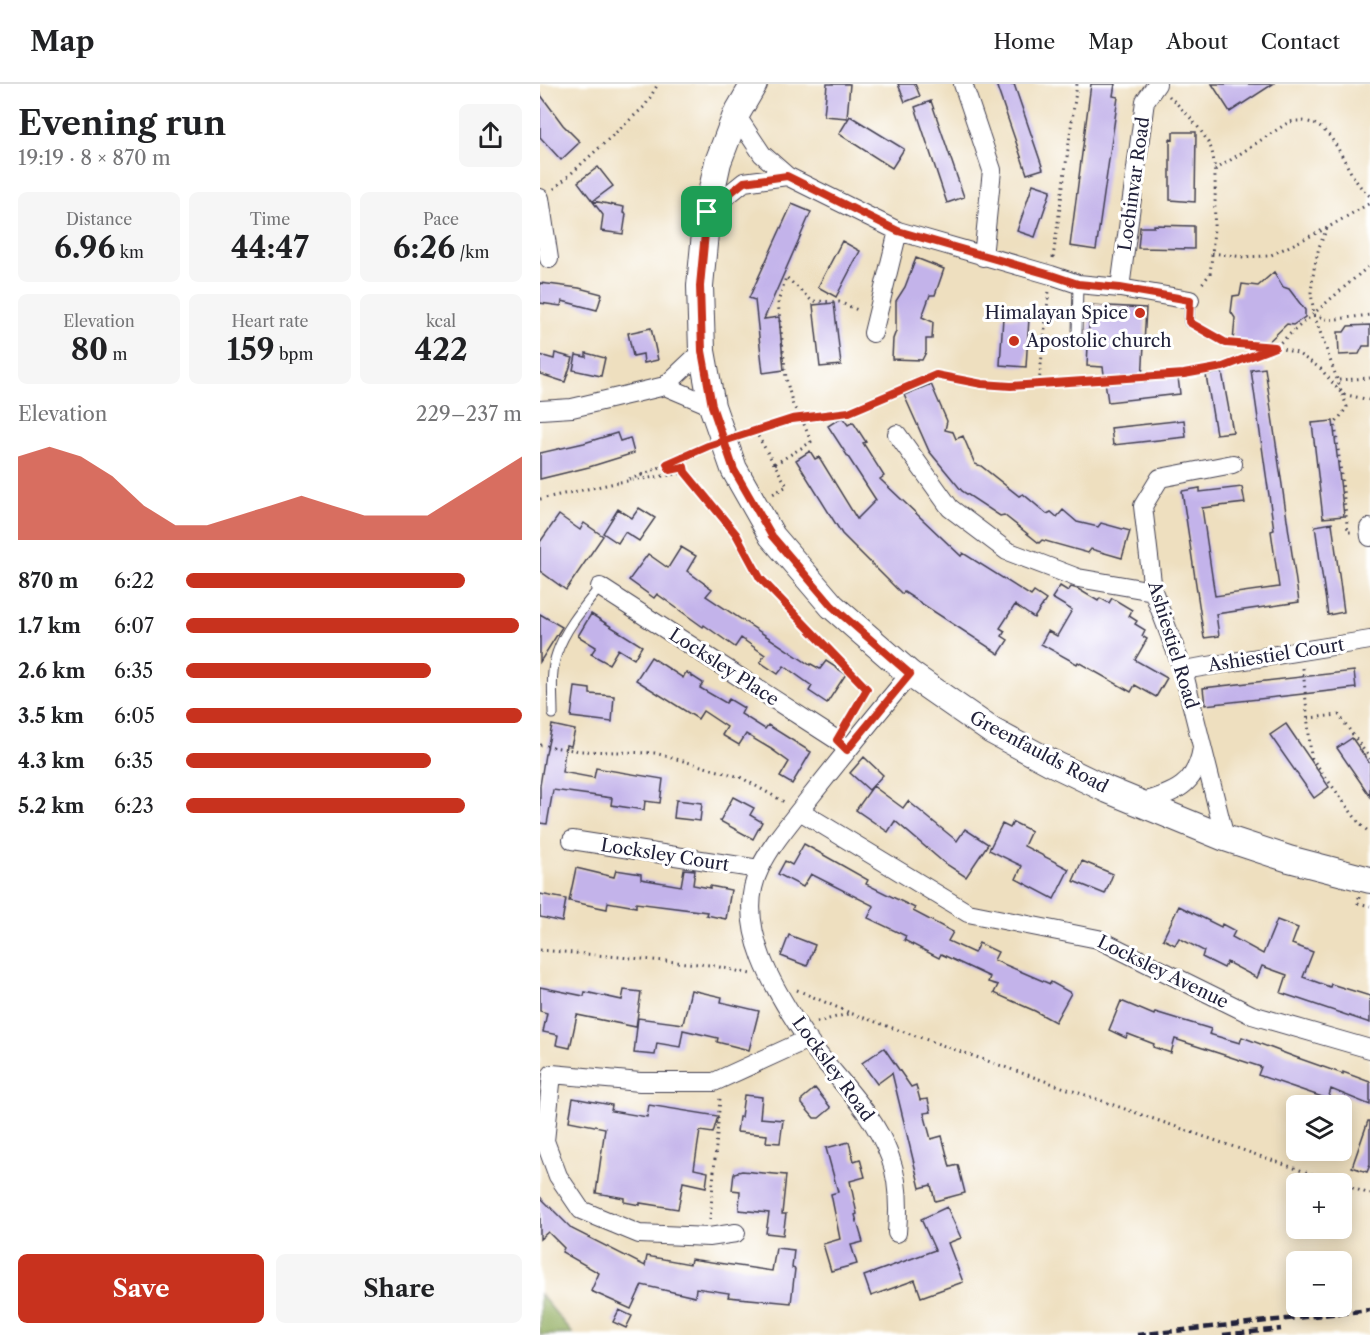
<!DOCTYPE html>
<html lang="en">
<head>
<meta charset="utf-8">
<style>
	:root { --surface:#fff; --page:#f6f6f6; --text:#202124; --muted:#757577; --line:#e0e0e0; --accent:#c8321e }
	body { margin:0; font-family:"Libre Caslon Text",serif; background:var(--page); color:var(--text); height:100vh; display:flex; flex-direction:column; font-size:22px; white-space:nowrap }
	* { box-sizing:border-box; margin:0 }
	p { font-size:20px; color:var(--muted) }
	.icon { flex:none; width:33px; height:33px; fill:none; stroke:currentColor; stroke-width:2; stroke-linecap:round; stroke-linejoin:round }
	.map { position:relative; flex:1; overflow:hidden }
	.side { display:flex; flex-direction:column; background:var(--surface); width:540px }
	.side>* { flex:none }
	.controls { position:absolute; left:746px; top:1011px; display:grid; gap:12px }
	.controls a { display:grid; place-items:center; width:66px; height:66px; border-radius:9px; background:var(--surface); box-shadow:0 3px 15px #0003; font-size:30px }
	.pin { position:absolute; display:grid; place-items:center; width:51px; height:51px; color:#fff; margin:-26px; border-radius:12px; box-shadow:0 3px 9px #0006 }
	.round { display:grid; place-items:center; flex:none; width:63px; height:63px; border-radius:9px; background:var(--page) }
	.summary { display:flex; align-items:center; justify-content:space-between; height:102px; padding:0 18px }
	h1 { font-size:33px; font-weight:700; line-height:45px }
	.stats { display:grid; grid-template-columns:repeat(3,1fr); gap:9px; height:102px; padding:6px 18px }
	.stats div { display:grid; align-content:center; border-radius:9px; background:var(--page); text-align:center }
	.stats b { font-size:30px; font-weight:700 }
	.stats small { font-size:16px; font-weight:400 }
	.stats p { font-size:16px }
	.chart { height:168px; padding:12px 18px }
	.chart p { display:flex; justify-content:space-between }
	.chart svg { width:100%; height:108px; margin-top:6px; fill:var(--accent); opacity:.7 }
	.action { display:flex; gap:12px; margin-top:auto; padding:12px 18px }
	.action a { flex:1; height:69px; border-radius:9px; background:var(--accent); color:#fff; font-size:24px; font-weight:700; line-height:69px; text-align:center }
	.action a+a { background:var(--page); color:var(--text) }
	ul { padding:0 18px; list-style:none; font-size:20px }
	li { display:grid; grid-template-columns:96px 72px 1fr; align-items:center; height:45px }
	li i { height:15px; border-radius:8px; background:var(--accent) }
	header { display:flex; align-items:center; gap:36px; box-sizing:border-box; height:84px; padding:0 30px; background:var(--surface); border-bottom:2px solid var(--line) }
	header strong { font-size:28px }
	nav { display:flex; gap:33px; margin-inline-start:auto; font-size:21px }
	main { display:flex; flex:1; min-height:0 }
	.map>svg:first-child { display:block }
	.forest { fill:#92ad60; stroke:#5a684e; stroke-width:1.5 }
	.building { fill:#c3b3ea }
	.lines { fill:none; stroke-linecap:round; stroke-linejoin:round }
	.lane-casing { stroke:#413e4f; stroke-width:11 }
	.street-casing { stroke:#413e4f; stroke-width:20 }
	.secondary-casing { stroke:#413e4f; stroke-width:28 }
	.path { stroke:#413e4f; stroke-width:3; stroke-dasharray:1.5 4.5; stroke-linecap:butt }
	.lane { stroke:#fff; stroke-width:9 }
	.street { stroke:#fff; stroke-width:18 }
	.secondary { stroke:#fff; stroke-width:26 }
	.rail { stroke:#22223b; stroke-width:4.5; stroke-dasharray:9 4.5; stroke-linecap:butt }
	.path-bridge { stroke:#413e4f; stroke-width:3; stroke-dasharray:1.5 4.5; stroke-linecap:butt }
	.route-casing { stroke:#fff; stroke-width:12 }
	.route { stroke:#c8321e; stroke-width:8 }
	.poi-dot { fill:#c8321e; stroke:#fff; stroke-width:2 }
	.labels { text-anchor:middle; stroke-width:6; stroke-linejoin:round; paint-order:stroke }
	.street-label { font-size:18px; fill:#22223b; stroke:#fff }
	.poi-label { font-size:18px; fill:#22223b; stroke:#fff; text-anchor:end }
</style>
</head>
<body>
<header>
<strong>Map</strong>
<nav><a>Home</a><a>Map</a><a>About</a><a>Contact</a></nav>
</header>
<main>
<section class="side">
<div class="summary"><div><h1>Evening run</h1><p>19:19 · 8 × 870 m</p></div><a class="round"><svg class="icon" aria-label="share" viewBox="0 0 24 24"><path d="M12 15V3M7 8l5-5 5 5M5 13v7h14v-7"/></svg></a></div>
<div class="stats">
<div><p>Distance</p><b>6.96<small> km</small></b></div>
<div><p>Time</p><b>44:47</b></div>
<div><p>Pace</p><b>6:26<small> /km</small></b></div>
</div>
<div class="stats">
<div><p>Elevation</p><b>80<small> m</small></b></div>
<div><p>Heart rate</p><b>159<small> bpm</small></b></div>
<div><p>kcal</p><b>422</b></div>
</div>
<div class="chart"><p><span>Elevation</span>229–237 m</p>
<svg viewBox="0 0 160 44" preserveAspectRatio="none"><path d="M0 44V10L10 6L20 10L30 18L40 30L50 38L60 38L70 34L80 30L90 26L100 30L110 34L120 34L130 34L140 26L150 18L160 10V44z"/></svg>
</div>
<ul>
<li><b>870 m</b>6:22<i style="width:83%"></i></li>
<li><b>1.7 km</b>6:07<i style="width:99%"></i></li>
<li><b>2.6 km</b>6:35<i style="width:73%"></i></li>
<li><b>3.5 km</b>6:05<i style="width:100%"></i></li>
<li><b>4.3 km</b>6:35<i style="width:73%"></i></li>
<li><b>5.2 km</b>6:23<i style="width:83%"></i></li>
</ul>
<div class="action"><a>Save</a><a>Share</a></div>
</section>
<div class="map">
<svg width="830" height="1251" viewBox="0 0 830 1251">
	<rect width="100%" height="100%" fill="#fff"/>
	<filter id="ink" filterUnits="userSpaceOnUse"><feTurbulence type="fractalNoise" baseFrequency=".0167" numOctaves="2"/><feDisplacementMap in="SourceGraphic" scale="12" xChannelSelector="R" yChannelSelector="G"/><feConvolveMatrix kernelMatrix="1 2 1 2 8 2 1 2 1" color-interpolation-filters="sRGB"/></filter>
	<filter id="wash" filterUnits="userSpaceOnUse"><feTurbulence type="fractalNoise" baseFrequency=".008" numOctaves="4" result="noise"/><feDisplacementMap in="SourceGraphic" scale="24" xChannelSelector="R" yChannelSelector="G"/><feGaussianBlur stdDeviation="1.35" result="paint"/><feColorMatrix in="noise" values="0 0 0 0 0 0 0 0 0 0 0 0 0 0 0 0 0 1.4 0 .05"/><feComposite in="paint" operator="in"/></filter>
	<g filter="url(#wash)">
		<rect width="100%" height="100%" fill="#eedfbf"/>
		<path class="forest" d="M0 1210 33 1250 0 1251Z"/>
		<g id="blocks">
			<path class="building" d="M287 0H310L307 34 284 32Z
				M358 0H375L380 12 365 18Z
				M456 0H474L503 85 487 90Z
				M551 0H575L573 12 578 13 556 166 530 162Z
				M672 0H733L690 28Z
				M0 10 23 41 40 58 21 76 0 53Z
				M391 17 424 113 407 119 375 23Z
				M310 32 364 65 352 84 299 50Z
				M633 48H656L655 118 630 116V55L633 56Z
				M58 83 73 102 53 117 84 123 83 129 86 130 83 150 61 147 63 131 38 98Z
				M493 100 511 106 495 153 477 147Z
				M252 120 271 128 224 235 239 233 244 286 223 289 215 216 209 214Z
				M614 141 654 142V165L598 164 600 143H614Z
				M302 157 320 167 296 213 278 203Z
				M376 174 404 185 395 211H390L382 233 393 238 392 255H386V268L382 276 352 275 353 255 356 247V217L365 203Z
				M734 188 743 203 749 205 765 226V233L753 241 747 240 724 262 693 258 695 234 691 228 693 212 700 211 702 200 718 202Z
				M0 199 39 204 62 210 57 226 22 217 21 222 0 219Z
				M294 219 301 281 280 283 273 221Z
				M550 221 606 224 602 297 638 293 640 310 568 318 563 283 547 282Z
				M463 233 489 234 486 283 460 281Z
				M830 241V262H823L819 270 799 271 798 248H804L808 242Z
				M111 244 118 276 104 279 103 270 93 272 88 249Z
				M15 269 33 274 25 298 0 290V271L14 275Z
				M46 269 65 274 61 292 33 286 36 271 46 273Z
				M725 284 759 518 676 530 679 552 664 554 642 407 660 404V408L702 403 705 419 662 424 675 512 739 503 731 447 734 446 711 286Z
				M682 288 693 348 676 350 666 291Z
				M391 300 407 337 405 346 413 348 416 355 423 352 435 380 441 382 479 412 483 410 507 430 511 428 517 433 523 426 537 438 558 443 561 439 590 447 582 474 551 465 548 469 502 456 499 459 464 431 460 432 422 407 389 367 364 311Z
				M302 333 308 341 313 338 326 358 323 359 344 392 340 395 421 472 423 469 491 512 494 508 506 516 494 534 475 521 460 544 465 547 462 552 468 556 459 570 364 508 362 510 302 450 256 376 270 367 275 375 279 373 317 435 336 416 288 342Z
				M644 336 646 353 573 361 571 344Z
				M793 337 804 432 783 434 772 339Z
				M77 349 80 357 90 354 94 369 49 383 0 395V369L44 359Z
				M99 424 115 434 99 457 85 448 78 459 63 449 78 425 92 434Z
				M19 431 40 446 44 439 63 452 26 506 0 487V458Z
				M792 439 804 528 788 531 775 442Z
				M141 463 156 472 147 487 172 505 166 512 270 581 271 580 280 585 286 577 306 590 287 619 269 607 272 602 244 582 238 590 220 578 225 571 201 554 195 563 164 541 163 543 117 510 114 514 89 496 108 470 128 484Z
				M520 502 528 507 531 503 538 505 558 517 560 514 569 519 572 514 592 526 589 532 597 537 595 540 605 546 602 552 607 555 595 576 627 594 616 613 595 601 591 608 538 578 537 580 501 560 508 547 517 552 532 526 512 514Z
				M0 530 22 543 0 578Z
				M51 530 102 562 94 575 78 565 69 580 51 570 56 563 38 552Z
				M111 573 143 594 146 588 163 599 160 604 186 619 189 615 204 624 201 630 225 645 228 641 271 668 252 700 240 693 249 678 231 665 206 650 199 661 182 651 187 643 163 627 158 635 96 596Z
				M814 587 816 604 665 621 663 604Z
				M35 603 50 605V610L74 612 72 638 31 633Z
				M746 640 789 703 774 714 730 651Z
				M12 641 35 646 31 662 26 661 22 688 54 694 56 684 123 695 120 719 105 717 104 726 71 721 72 714 13 706 7 740 0 739V702L5 670H6Z
				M812 654 830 680V712L797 664Z
				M324 673 343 691 329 706 310 689Z
				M333 702 363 724 368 717 417 757 425 745 448 760 426 793 403 778 355 737 348 748 316 726Z
				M193 713 214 724 210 731 222 738 213 755 180 737Z
				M136 716 162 719 160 737 134 734Z
				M473 738 491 747 484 762 529 785 514 815 476 795 482 782 449 766 462 740 470 744Z
				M264 760 328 796 326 800 375 824 373 827 413 848 408 857 434 869 439 859 458 868 454 876 510 900 511 898 531 909 515 938 495 927 454 909 458 901 448 898 450 893 401 870 399 874 364 856 366 852 328 834 334 822 271 790 263 803 238 790 245 777 252 781Z
				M542 777 573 790 565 810 533 797Z
				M36 784 74 793 76 786 101 790V795L141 802 144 785 155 786 153 801 170 804V802L191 806 186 835 166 831 167 828 96 819V823L68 818 67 825 29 817Z
				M0 810 26 815 22 838 0 833Z
				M639 822 681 843 682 840 695 847 692 853 723 870 737 836 758 844 752 860 773 868 763 893 790 903 791 900 830 912V939L741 909 747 891 722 882 717 894 687 878 684 884 662 873 664 867 639 854 635 861 623 855Z
				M249 851 275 861 267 882 241 872Z
				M0 903 44 912 45 908 82 916 84 906 101 908 96 943 37 931 30 964 16 961 18 951 3 948 7 929 0 927Z
				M151 906 182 913 181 918 219 927 209 966 177 958 178 954 143 946 140 963 117 959 115 971 94 969 98 934 143 940Z
				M581 917 614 931 615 928 671 945 669 950 700 959 702 953 755 973 803 990V988L830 998V1021L791 1005 788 1015 756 1004 718 991 721 983 635 955 631 969 613 963 614 960 588 950 586 954 569 946Z
				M344 964 371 1003 376 1001 380 1016 388 1015 391 1028 384 1029 391 1055 402 1052 410 1083 418 1081 425 1109 395 1117 391 1101 380 1104 352 989 337 1000 322 979Z
				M275 1004 291 1024 279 1034H274L262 1020V1015Z
				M204 1011 222 1013 220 1034 243 1036 240 1059 226 1058 227 1051 197 1048 199 1033H201Z
				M33 1014 72 1021 71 1027 107 1033 109 1021 178 1032 173 1049 160 1047 154 1085 168 1088 166 1103 143 1098 138 1125 100 1119V1121L84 1118V1114L56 1109 65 1044 29 1037Z
				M828 1037H830V1081L827 1088 812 1083Z
				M309 1058 314 1077 320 1075 325 1093 310 1097 317 1130 315 1131 323 1158 311 1161 317 1180 291 1187 283 1160 300 1155 291 1110 298 1108 286 1064Z
				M202 1087 246 1091 242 1130H246L243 1151 226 1149 229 1129 199 1126 200 1107 192 1106 194 1089Z
				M0 1113 32 1145 105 1182 107 1172 150 1180 151 1175 232 1187 236 1164 254 1166 252 1184 255 1185 251 1219 188 1213 189 1209 156 1204 155 1213 102 1201 91 1225 51 1207 59 1189 22 1168 24 1164 8 1148 0 1155Z
				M407 1123 421 1154 408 1159 423 1198 381 1213 375 1196 331 1212 324 1192 395 1166 381 1135Z
				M79 1226 92 1232 86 1244 73 1238Z"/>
		</g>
	</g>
	<g filter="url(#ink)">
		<use href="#blocks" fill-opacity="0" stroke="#413e4f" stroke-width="1.5"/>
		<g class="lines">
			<g class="lane-casing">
				<path id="lane" d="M649 238 650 216
					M537 250 538 200
					M13 630C13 610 10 588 17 569 25 545 44 523 60 503"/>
			</g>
			<g class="street-casing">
				<path id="street" d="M423 0 452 86 443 173
					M196 31 222 70 247 92 358 147 511 191 538 200 580 204 650 216
					M0 114 9 175
					M167 128 204 98 247 92
					M580 204 605 17 617 0
					M333 249 358 147
					M125 302 162 267
					M0 326 32 324 125 302 172 322
					M357 350 410 424 467 467 538 494 613 507
					M829 444 830 453
					M60 503 297 656 307 666
					M643 586 830 556
					M600 719C633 709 656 703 662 664
					M260 727 428 829 558 855 712 931 830 965
					M685 754 643 586 613 507 603 422 620 394 693 380
					M32 756 219 785
					M196 1149 169 1153 99 1150 41 1126 18 1092 5 1057 12 990 100 998H174L268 955
					M357 1149C359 1124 359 1097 350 1073 332 1025 296 995 267 955 236 909 192 840 220 784 232 759 251 738 267 717 301 674 335 632 370 590"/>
			</g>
			<g class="secondary-casing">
				<path id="secondary" d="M214 0 196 31 178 78 167 128 160 202 162 267 172 322 194 385 232 452 292 522 370 590 452 647 510 678 568 706 685 754 749 775 830 796"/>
			</g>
			<path class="path" d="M629 12C644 27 660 42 670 62 680 82 673 165 670 190L660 202
				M675 86 749 38C799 28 800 90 830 112
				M14 105 105 22 118 0
				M787 144 779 163 774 185 771 208 774 231 807 323 795 340 808 448H811
				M672 169 703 173 729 172 787 144 830 119
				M513 174 537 0
				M774 231 789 236 830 231
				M658 243 686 259 735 263 757 269 780 284 802 310 830 316
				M799 296 830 294
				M499 299 509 207
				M252 335 309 329 396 291 442 300 471 301 644 290 683 283 735 263 830 181
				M215 347 247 402 231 411
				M127 380 130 386 144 383 145 389
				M235 380 271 358 262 335 253 322 246 294 238 218 246 193 272 217 299 218 320 227
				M89 395 102 391
				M80 398 145 389 196 450 220 494 327 605 312 630
				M0 415 80 398
				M763 584 771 673 819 739 830 749
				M768 634 799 631 830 675
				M0 661 40 667 115 669 200 693 246 719
				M819 813 818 819 830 822
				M0 866 170 881 211 890
				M257 906 310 929 800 1100
				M277 938 308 930
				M801 1100 830 1110
				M170 1136 180 1014"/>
			<use href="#lane" class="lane"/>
			<use href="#street" class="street"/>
			<use href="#secondary" class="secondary"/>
			<path class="rail" d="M597 1251 830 1226
				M683 1251 741 1245"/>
			<path class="path-bridge" d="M102 391 168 362 252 335"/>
		</g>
	</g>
	<g class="lines" filter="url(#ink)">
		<g class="route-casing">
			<path id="route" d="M167 128 160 202 162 267 172 322 194 386 232 452 292 522 370 590 307 666 297 656 327 605 220 494 196 450 145 388 144 383 130 386 127 380 168 362 252 335 309 328 396 291 442 300 471 302 644 290 683 283 735 263 686 259 649 238 650 216 580 204 538 200 511 191 358 147 247 92 204 98 167 128"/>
		</g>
		<use href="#route" class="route"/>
	</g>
	<g class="poi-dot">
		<circle cx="600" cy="229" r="6"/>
		<circle cx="474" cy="257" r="6"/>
	</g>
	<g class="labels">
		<g class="street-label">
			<text transform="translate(594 100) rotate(-82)" y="6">Lochinvar Road</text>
			<text transform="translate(633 561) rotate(73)" y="6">Ashiestiel Road</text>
			<text transform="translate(736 571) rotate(-9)" y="6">Ashiestiel Court</text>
			<text transform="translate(184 583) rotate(33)" y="6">Locksley Place</text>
			<text transform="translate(499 668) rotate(28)" y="6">Greenfaulds Road</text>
			<text transform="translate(125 771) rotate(9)" y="6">Locksley Court</text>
			<text transform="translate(623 888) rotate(26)" y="6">Locksley Avenue</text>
			<text transform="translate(293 985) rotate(54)" y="6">Locksley Road</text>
		</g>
		<g class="poi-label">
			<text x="588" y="235">Himalayan Spice</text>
			<text x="486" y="263" text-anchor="start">Apostolic church</text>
		</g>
	</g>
</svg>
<div class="controls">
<a><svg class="icon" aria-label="layers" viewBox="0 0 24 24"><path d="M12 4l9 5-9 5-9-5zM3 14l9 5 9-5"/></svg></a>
<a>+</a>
<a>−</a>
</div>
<div class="pin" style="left:167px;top:128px;background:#1e9e55"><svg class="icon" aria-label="arrive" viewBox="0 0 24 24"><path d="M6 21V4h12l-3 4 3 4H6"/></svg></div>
</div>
</main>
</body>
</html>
